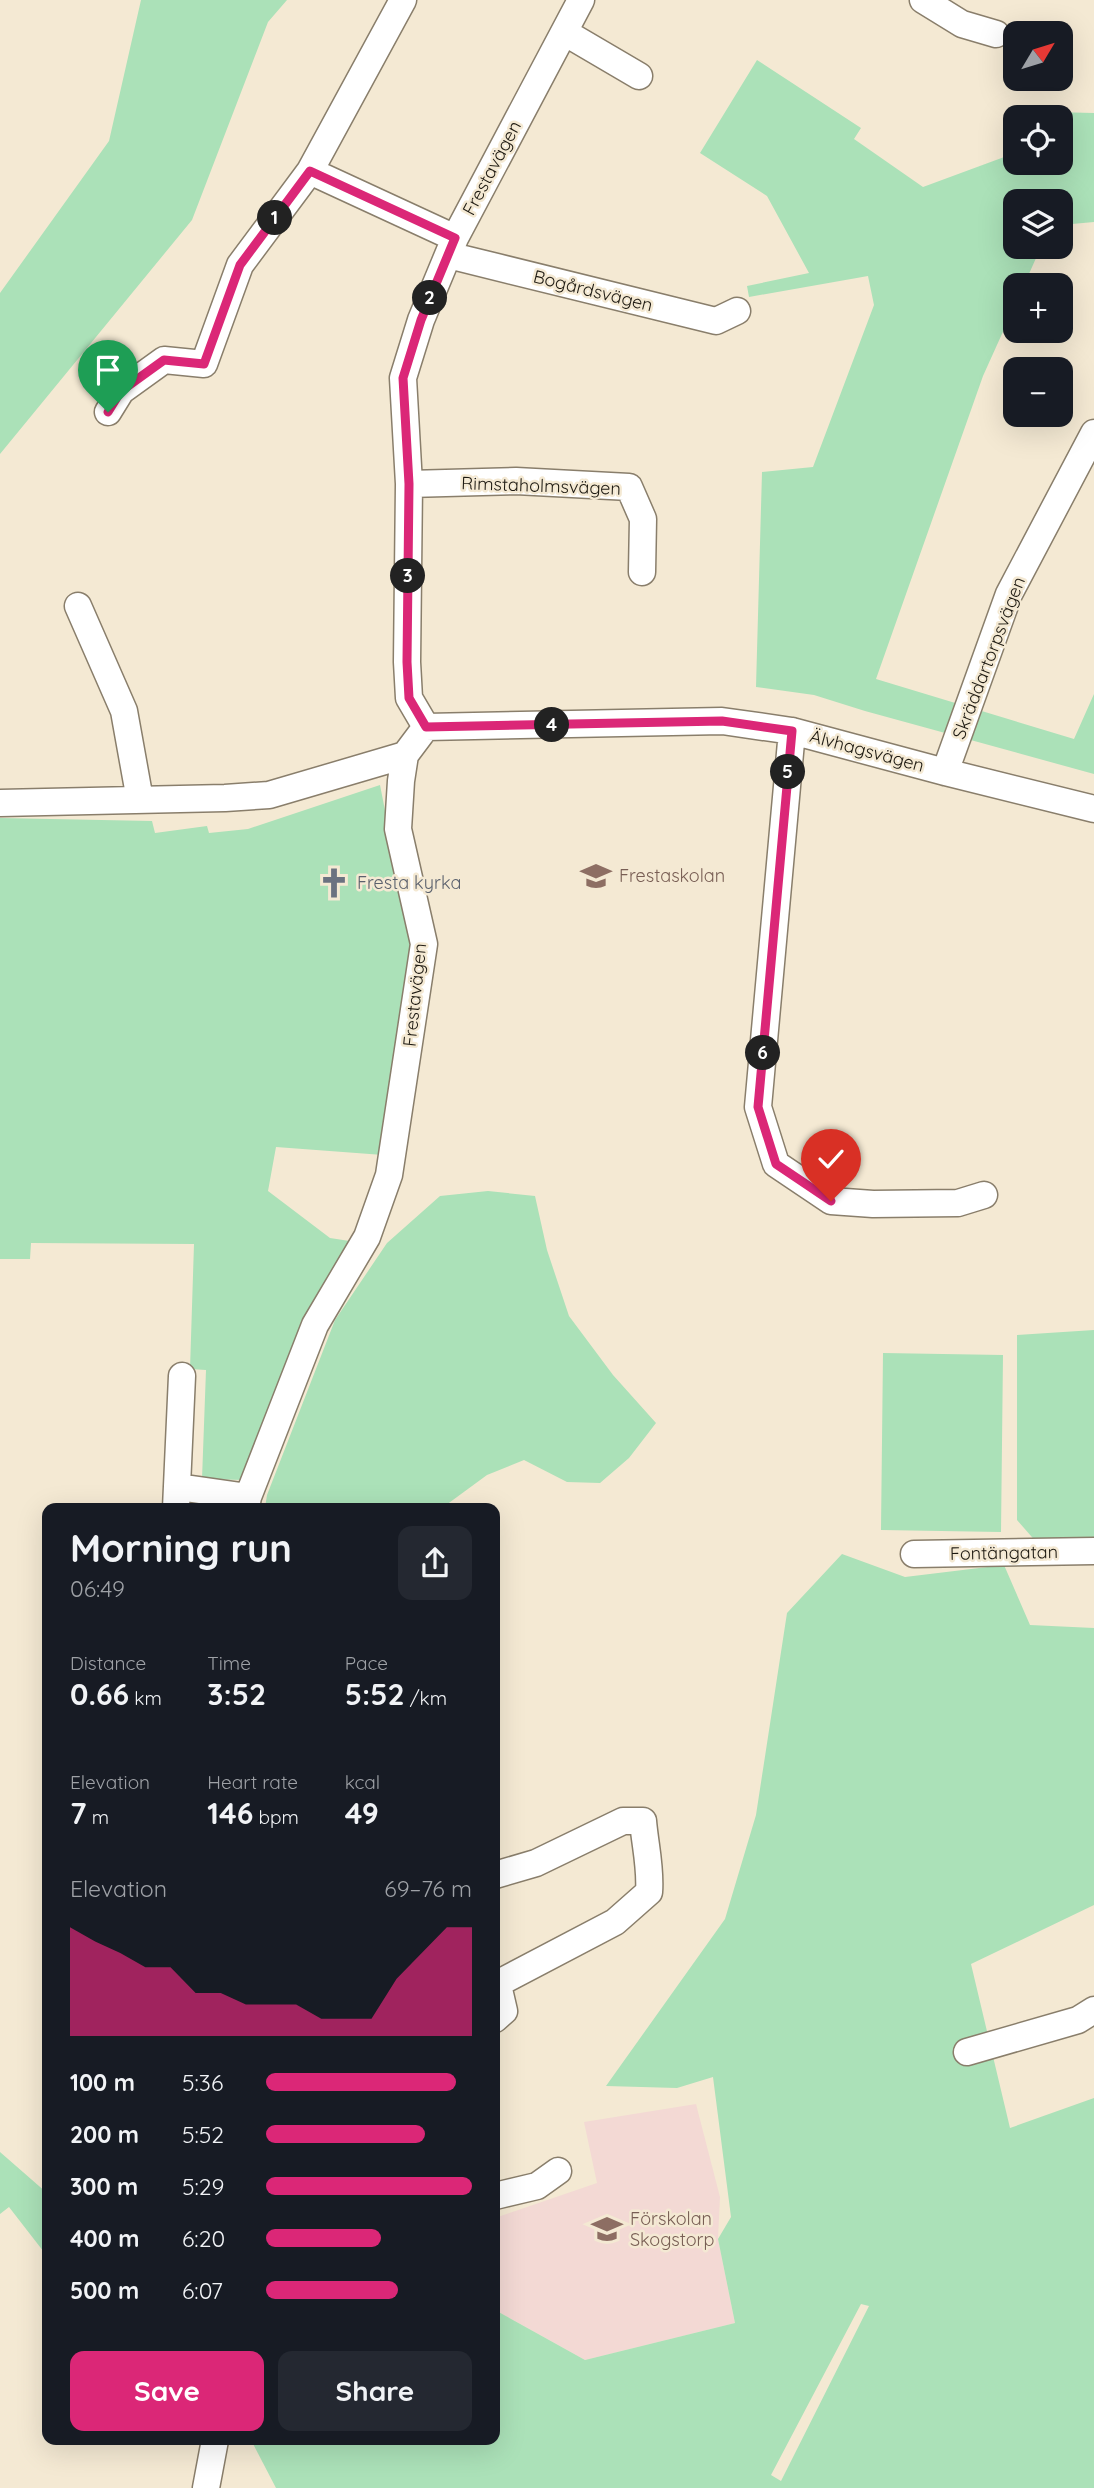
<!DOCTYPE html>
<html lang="en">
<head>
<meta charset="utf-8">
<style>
	:root { --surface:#171b24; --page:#242831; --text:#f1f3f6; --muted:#9ea1a6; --accent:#db2777 }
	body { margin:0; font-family:Quicksand,sans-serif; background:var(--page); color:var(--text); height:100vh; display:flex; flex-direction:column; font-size:26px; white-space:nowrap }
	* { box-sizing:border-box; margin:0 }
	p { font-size:23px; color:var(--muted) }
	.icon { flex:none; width:38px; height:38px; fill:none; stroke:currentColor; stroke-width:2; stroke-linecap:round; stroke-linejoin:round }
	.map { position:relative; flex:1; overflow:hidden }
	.side { position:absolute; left:42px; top:1503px; width:458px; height:942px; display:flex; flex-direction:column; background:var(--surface); border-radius:14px; box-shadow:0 7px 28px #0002 }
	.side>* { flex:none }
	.needle { width:46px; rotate:52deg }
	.buttons { position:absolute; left:1003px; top:21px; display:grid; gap:14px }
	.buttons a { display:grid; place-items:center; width:70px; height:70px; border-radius:14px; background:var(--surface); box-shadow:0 7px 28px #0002; font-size:35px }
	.pin { position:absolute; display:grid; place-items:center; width:60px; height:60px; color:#fff; margin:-72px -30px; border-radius:50% 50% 50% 0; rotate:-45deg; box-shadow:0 0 7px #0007 }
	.pin .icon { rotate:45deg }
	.km { position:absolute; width:35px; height:35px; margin:-18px; border-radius:50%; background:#222; color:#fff; font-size:19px; line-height:35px; text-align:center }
	.round { display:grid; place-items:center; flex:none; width:74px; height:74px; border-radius:14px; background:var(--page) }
	.overview { display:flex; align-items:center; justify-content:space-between; height:119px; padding:0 28px }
	h1 { font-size:38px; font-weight:800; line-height:52px }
	.metrics { display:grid; grid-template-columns:repeat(3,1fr); gap:10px; height:119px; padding:7px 28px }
	.metrics div { display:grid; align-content:center }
	.metrics b { font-size:30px; font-weight:800 }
	.metrics small { font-size:19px; font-weight:400 }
	.metrics p { font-size:19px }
	.chart { height:196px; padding:14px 28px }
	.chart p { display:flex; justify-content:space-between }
	.chart svg { width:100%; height:126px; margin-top:7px; fill:var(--accent); opacity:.7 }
	.primary-button { display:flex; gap:14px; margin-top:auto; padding:14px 28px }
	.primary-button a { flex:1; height:80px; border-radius:14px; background:var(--accent); color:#fff; font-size:28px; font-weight:800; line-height:80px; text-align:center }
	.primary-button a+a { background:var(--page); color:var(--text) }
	ul { padding:0 28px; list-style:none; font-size:23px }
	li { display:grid; grid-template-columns:112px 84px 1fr; align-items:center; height:52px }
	li i { height:18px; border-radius:9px; background:var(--accent) }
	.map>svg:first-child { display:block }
	.education { fill:#f3d9d4 }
	.green { fill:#abe1b8; fill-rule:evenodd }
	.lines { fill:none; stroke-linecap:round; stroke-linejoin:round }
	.minor-casing { stroke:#897e6b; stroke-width:29 }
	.minor { stroke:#fff; stroke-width:26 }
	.route-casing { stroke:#fff; stroke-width:14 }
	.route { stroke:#db2777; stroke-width:9 }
	.labels { text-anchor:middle; stroke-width:5; stroke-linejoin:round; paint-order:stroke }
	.street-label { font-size:18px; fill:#1d1911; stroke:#f4e9d3 }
	.education-label { font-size:18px; fill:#785e54; stroke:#f4e9d3; text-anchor:start }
	.worship-label { font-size:18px; fill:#5b616d; stroke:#f4e9d3; text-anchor:start }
</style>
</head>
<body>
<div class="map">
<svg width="1094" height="2488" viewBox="0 0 1094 2488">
	<rect width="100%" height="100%" fill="#f4e9d3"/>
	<path class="education" d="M696 2104 720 2197 718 2239 735 2323 585 2360 495 2310V2218L597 2183 584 2122Z"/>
	<path class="green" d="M141 0H287L268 22 192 220 0 454V293L109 141Z
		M757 60 861 128 854 139 923 187 1015 153V163H1060V117H1054L1053 112 1094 113V222L1061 225 1060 201H1015V247H1041L1024 285H1015V305L983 376 876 679 1074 739 1094 694V774L865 711 814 695 756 687 762 472 813 467 874 305 868 276 749 297 747 286 809 273 767 196 700 153Z
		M380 785 412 947 383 1155 276 1147 268 1191 330 1238 356 1242 245 1480 202 1479 206 1370 190 1369 194 1244 31 1243 30 1259H0V818L152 821 155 833 207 826 209 833 248 829Z
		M488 1191 535 1196 547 1250 569 1316 613 1375 656 1423 629 1458 600 1483 567 1482 524 1460 487 1475 442 1508H265L267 1495 335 1320 387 1243 440 1196Z
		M1094 1330V1542L1038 1544 1017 1520V1335Z
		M883 1353 1003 1355 1001 1532 881 1530Z
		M842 1554 905 1577 1004 1565 1030 1625 1094 1628V1905L971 1964 1010 2128 1094 2098V2488H276L251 2440H495V2310L585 2360 735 2323 718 2239 731 2217 713 2077 677 2088 606 2086 725 1919 756 1815 787 1613ZM861 2304 869 2306 781 2481 771 2475Z
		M0 2152 47 2193V2256L9 2207 0 2214Z"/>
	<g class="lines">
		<g class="minor-casing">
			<path id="minor" d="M923 0 962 24 996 34
				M564 32 639 76
				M310 171 455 238
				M448 255 716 321 737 311
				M108 412 121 391 164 360 204 364 240 265 310 171 403 0
				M409 484 516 481 629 487 643 519 642 572
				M78 606 124 711 140 800
				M426 727 409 698 407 662 409 484 403 378 421 320 455 238 581 0
				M426 727 722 721 792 731 945 772 1094 809
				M792 731 758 1107 776 1164 831 1201 873 1204 958 1203 984 1195
				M945 772 1009 594 1094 433
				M0 803 225 798 269 795 405 755
				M178 1487 248 1497
				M176 1508 182 1376
				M246 1508 248 1497 315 1325 367 1237 389 1175 424 944 398 829 401 781 405 755 426 727
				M914 1554 1094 1551
				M495 1875 536 1863 623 1821H643C645 1845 651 1868 649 1892L615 1922 495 1985
				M495 2019 504 2011 498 1985
				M967 2052 1078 2020 1094 2010
				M495 2196 537 2186 558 2171
				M206 2488 215 2440"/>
		</g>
		<use href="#minor" class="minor"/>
	</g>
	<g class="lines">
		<g class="route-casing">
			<path id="route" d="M108 412 121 391 164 360 204 364 240 265 310 171 455 238 421 320 403 378 409 484 407 662 409 698 426 727 722 721 792 731 758 1107 776 1164 831 1201"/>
		</g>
		<use href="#route" class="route"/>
	</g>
	<defs>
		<g id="school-bare" transform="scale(2.415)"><path d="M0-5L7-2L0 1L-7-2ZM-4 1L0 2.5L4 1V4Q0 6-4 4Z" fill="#8d6e63" stroke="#f4e9d3" stroke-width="2.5" paint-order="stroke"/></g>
		<g id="church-bare" transform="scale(2.415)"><path d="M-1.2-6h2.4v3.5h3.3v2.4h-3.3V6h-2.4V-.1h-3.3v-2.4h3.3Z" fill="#6b7280" stroke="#f4e9d3" stroke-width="2.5" paint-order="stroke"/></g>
	</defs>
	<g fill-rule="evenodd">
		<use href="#school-bare" x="596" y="876"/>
		<use href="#church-bare" x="334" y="883"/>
		<use href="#school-bare" x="607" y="2229"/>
	</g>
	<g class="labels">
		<g class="street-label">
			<text transform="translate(492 168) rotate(-62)" y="6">Frestavägen</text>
			<text transform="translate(593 291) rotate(14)" y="6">Bogårdsvägen</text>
			<text transform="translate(541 486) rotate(2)" y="6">Rimstaholmsvägen</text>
			<text transform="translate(989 658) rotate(-69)" y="6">Skräddartorpsvägen</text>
			<text transform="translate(867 751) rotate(15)" y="6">Älvhagsvägen</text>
			<text transform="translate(415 995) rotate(-84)" y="6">Frestavägen</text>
			<text transform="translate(1004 1553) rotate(-1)" y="6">Fontängatan</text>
		</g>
		<g class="education-label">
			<text x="619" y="882">Frestaskolan</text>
			<text x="630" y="2225">Förskolan<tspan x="630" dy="21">Skogstorp</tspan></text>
		</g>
		<g class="worship-label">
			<text x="357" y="889">Fresta kyrka</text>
		</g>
	</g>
</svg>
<div class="buttons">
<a><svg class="needle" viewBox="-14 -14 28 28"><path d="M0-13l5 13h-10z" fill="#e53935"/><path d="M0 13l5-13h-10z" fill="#9ea1a6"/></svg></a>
<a><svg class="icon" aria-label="locate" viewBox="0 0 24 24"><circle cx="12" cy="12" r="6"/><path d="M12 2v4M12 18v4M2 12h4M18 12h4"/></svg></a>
<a><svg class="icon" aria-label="layers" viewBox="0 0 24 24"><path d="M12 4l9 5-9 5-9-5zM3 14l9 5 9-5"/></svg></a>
<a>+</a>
<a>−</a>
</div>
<div class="pin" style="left:108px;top:412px;background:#1e9e55"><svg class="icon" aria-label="arrive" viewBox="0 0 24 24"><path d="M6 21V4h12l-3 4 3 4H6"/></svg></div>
<div class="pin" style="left:831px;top:1201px;background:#d93025"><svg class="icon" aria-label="check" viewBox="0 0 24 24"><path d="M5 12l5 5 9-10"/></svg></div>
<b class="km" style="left:275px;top:218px">1</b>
<b class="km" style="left:430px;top:298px">2</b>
<b class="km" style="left:408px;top:576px">3</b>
<b class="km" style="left:552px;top:725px">4</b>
<b class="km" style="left:788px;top:772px">5</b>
<b class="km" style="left:763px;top:1053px">6</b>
<section class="side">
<div class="overview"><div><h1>Morning run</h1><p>06:49</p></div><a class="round"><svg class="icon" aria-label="share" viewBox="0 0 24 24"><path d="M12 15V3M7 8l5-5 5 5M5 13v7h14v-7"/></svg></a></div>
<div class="metrics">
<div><p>Distance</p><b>0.66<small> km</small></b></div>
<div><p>Time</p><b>3:52</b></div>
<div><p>Pace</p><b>5:52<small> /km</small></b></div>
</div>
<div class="metrics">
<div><p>Elevation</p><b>7<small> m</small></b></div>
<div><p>Heart rate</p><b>146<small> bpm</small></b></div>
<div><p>kcal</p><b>49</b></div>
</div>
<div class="chart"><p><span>Elevation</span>69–76 m</p>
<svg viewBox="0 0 160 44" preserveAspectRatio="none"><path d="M0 44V6L10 11L20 15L30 20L40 20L50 29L60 29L70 33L80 33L90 33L100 38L110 38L120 38L130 24L140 15L150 6L160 6V44z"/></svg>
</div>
<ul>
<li><b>100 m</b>5:36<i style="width:92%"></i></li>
<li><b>200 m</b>5:52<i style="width:77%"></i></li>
<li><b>300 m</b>5:29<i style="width:100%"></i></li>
<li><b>400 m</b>6:20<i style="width:56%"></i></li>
<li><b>500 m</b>6:07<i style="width:64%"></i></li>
</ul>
<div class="primary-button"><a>Save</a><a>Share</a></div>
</section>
</div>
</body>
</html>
